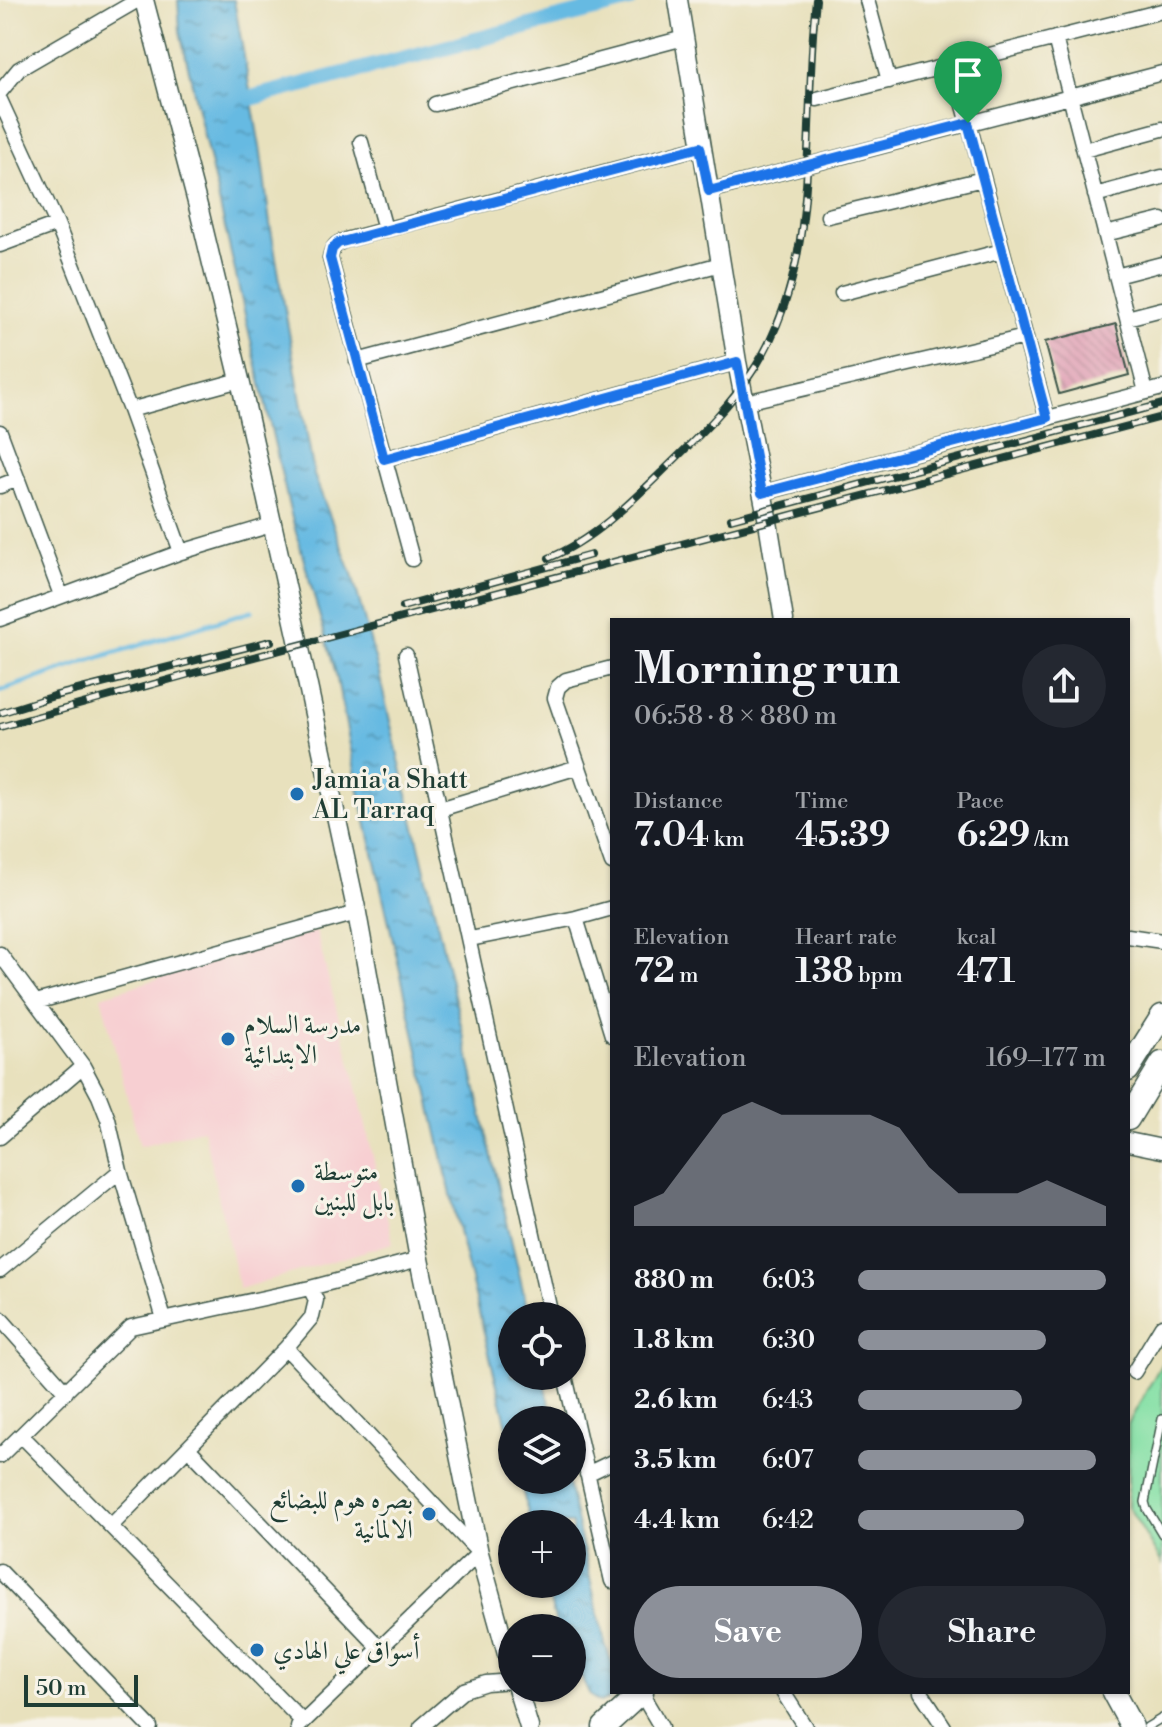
<!DOCTYPE html>
<html lang="en">
<head>
<meta charset="utf-8">
<style>
	:root { --surface:#171b24; --page:#242831; --text:#f1f3f6; --muted:#9ea1a6; --accent:#8c9099 }
	body { margin:0; font-family:"Libre Bodoni",Amiri,serif; background:var(--page); color:var(--text); height:100vh; display:flex; flex-direction:column; font-size:30px; white-space:nowrap }
	* { box-sizing:border-box; margin:0 }
	p { font-size:26px; color:var(--muted) }
	.icon { flex:none; width:44px; height:44px; fill:none; stroke:currentColor; stroke-width:2; stroke-linecap:round; stroke-linejoin:round }
	.map { position:relative; flex:1; overflow:hidden }
	.panel { position:absolute; left:610px; top:618px; width:520px; height:1076px; display:flex; flex-direction:column; background:var(--surface); border-radius:0px; box-shadow:0 2px 6px #0004 }
	.panel>* { flex:none }
	.controls { position:absolute; left:498px; top:1302px; display:grid; gap:16px }
	.controls a { display:grid; place-items:center; width:88px; height:88px; border-radius:50%; background:var(--surface); box-shadow:0 2px 6px #0004; font-size:40px }
	.scale { position:absolute; left:24px; bottom:20px; width:114px; box-sizing:border-box; padding-left:8px; border:4px solid #1f3d34; border-top:0; font-size:22px; line-height:28px; white-space:nowrap; color:#1f3d34; -webkit-text-stroke:6px #f7f3e8; paint-order:stroke }
	.pin { position:absolute; display:grid; place-items:center; width:68px; height:68px; color:#fff; margin:-82px -34px; border-radius:50% 50% 50% 0; rotate:-45deg; box-shadow:0 0 8px #0007 }
	.pin .icon { rotate:45deg }
	.round { display:grid; place-items:center; flex:none; width:84px; height:84px; border-radius:42px; background:var(--page) }
	.head { display:flex; align-items:center; justify-content:space-between; height:136px; padding:0 24px }
	h1 { font-size:44px; font-weight:700; line-height:60px }
	.stats { display:grid; grid-template-columns:repeat(3,1fr); gap:12px; height:136px; padding:8px 24px }
	.stats div { display:grid; align-content:center }
	.stats b { font-size:34px; font-weight:700 }
	.stats small { font-size:22px; font-weight:400 }
	.stats p { font-size:22px }
	.chart { height:224px; padding:16px 24px }
	.chart p { display:flex; justify-content:space-between }
	.chart svg { width:100%; height:144px; margin-top:8px; fill:var(--accent); opacity:.7 }
	.cta { display:flex; gap:16px; margin-top:auto; padding:16px 24px }
	.cta a { flex:1; height:92px; border-radius:48px; background:var(--accent); color:#fff; font-size:32px; font-weight:700; line-height:92px; text-align:center }
	.cta a+a { background:var(--page); color:var(--text) }
	ul { padding:0 24px; list-style:none; font-size:26px }
	li { display:grid; grid-template-columns:128px 96px 1fr; align-items:center; height:60px }
	li i { height:20px; border-radius:10px; background:var(--accent) }
	.map>svg:first-child { display:block }
	.built { fill:#f7cfd2 }
	.pitch { fill:#85e0a6; stroke:#528e6d; stroke-width:2 }
	.water { fill:url(#water-ripples); stroke:#427c8b; stroke-width:2 }
	.lines { fill:none; stroke-linecap:round; stroke-linejoin:round }
	.stream { stroke:#66bae2; stroke-width:5 }
	.canal { stroke:#66bae2; stroke-width:16 }
	.building { fill:url(#building-back-hatch) }
	.service-casing { stroke:#3d5649; stroke-width:10 }
	.minor-casing { stroke:#3d5649; stroke-width:17 }
	.tertiary-casing { stroke:#3d5649; stroke-width:21 }
	.primary-casing { stroke:#3d5649; stroke-width:25 }
	.service { stroke:#fff; stroke-width:7 }
	.minor { stroke:#fff; stroke-width:14 }
	.tertiary { stroke:#fff; stroke-width:18 }
	.primary { stroke:#fff; stroke-width:22 }
	.rail-casing { stroke:#1f3d34; stroke-width:8 }
	.rail { stroke:#f7f3e8; stroke-width:5; stroke-dasharray:15; stroke-linecap:butt }
	.route-casing { stroke:#fff; stroke-width:16 }
	.route { stroke:#1a73e8; stroke-width:10 }
	.poi-dot { fill:#1f6fb2; stroke:#f7f3e8; stroke-width:3 }
	.labels { text-anchor:middle; stroke-width:6; stroke-linejoin:round; paint-order:stroke }
	.poi-label { font-size:26px; fill:#1f3d34; stroke:#f7f3e8; text-anchor:start }
</style>
</head>
<body>
<div class="map">
<svg width="1162" height="1727" viewBox="0 0 1162 1727">
	<defs>
		<pattern id="water-ripples" width="26" height="14" patternUnits="userSpaceOnUse" patternTransform="scale(2)"><rect width="26" height="14" fill="#66bae2"/><path d="M2 4q2-2 4 0t4 0M15 11q2-2 4 0t4 0" fill="none" stroke="#5398b8"/></pattern>
		<pattern id="building-back-hatch" width="6" height="6" patternUnits="userSpaceOnUse" patternTransform="scale(2)"><rect width="6" height="6" fill="#dc90ab"/><path d="M-1 5l2 2M0 0l6 6M5-1l2 2" fill="none" stroke="#b2778c"/></pattern>
	</defs>
	<rect width="100%" height="100%" fill="#f7f3e8"/>
	<filter id="ink" filterUnits="userSpaceOnUse"><feTurbulence type="fractalNoise" baseFrequency=".0125" numOctaves="2"/><feDisplacementMap in="SourceGraphic" scale="16" xChannelSelector="R" yChannelSelector="G"/><feConvolveMatrix kernelMatrix="1 2 1 2 8 2 1 2 1" color-interpolation-filters="sRGB"/></filter>
	<filter id="wash" filterUnits="userSpaceOnUse"><feTurbulence type="fractalNoise" baseFrequency=".006" numOctaves="4" result="noise"/><feDisplacementMap in="SourceGraphic" scale="32" xChannelSelector="R" yChannelSelector="G"/><feGaussianBlur stdDeviation="1.8" result="paint"/><feColorMatrix in="noise" values="0 0 0 0 0 0 0 0 0 0 0 0 0 0 0 0 0 1.4 0 .05"/><feComposite in="paint" operator="in"/></filter>
	<g filter="url(#wash)">
		<rect width="100%" height="100%" fill="#e8e1bd"/>
		<path class="built" d="M316 931 356 1083 393 1243 239 1289 203 1129 140 1146 101 996Z"/>
		<path class="pitch" d="M1162 1363V1563L1128 1506V1424Z"/>
		<path class="water" d="M178 0H234L261 153 270 224 314 475 352 574 379 674 529 1316H512V1376H543L553 1420H512V1446L461 1239 359 791 336 674 290 511 180 31Z
			M520 1480H567L605 1643 612 1664V1692H615L609 1699 602 1702 597 1701 590 1695 572 1658V1628H557L546 1584H572V1524H531Z"/>
		<g class="lines">
			<path class="stream" d="M0 691 93 659 252 611"/>
			<path class="canal" d="M251 98 630 0"/>
		</g>
		<g id="blocks">
			<path class="building" d="M1116 324 1129 375 1059 394 1045 342Z"/>
		</g>
	</g>
	<g filter="url(#ink)">
		<use href="#blocks" fill-opacity="0" stroke="#3d5649" stroke-width="2"/>
		<g class="lines">
			<g class="service-casing">
				<path id="service" d="M1162 1419 1145 1502 1147 1509 1162 1534
					M1147 1727 1162 1718"/>
			</g>
			<g class="minor-casing">
				<path id="minor" d="M867 0 889 81
					M1055 38 1146 392
					M953 64 1047 418
					M0 92 19 69 138 0
					M817 99 1162 11
					M0 100 57 224 130 410 181 552
					M435 104 684 38
					M361 142 385 229
					M1084 150 1162 129
					M709 191 1162 73
					M1095 195 1162 177
					M828 216 983 179
					M1105 234 1162 220
					M0 245 57 224
					M1116 276 1162 264
					M842 293 1002 251
					M1127 318 1162 309
					M357 361 721 264
					M746 402 1025 337
					M130 410 240 380
					M0 432 61 595
					M384 459 737 362
					M0 486 18 479
					M762 493 1162 388
					M412 559 330 258C332 247 336 243 346 240L700 147
					M0 619 181 552 271 525
					M406 655 551 1316
					M612 668 566 680 558 687 555 698 612 863
					M440 809 578 767
					M576 918 612 1035
					M1128 936 1162 941
					M470 939 576 918 612 908
					M0 954 83 1066 99 1096 108 1119 120 1171 164 1319
					M36 1002 357 913
					M0 1137 83 1066
					M0 1270 120 1171
					M0 1318 66 1392
					M286 1348 479 1553 298 1727
					M1134 1372 1162 1326
					M565 1376 612 1581
					M21 1435 303 1722
					M188 1448 380 1648
					M0 1456 131 1327 310 1288 419 1259
					M587 1474 612 1462
					M111 1526 286 1348 312 1317 316 1300 310 1288
					M0 1571 150 1727
					M783 1692 805 1727
					M921 1692 944 1727
					M641 1693 661 1727
					M421 1727 464 1690 486 1683 512 1681"/>
			</g>
			<g class="tertiary-casing">
				<path id="tertiary" d="M144 0 199 210 240 380 297 635 357 913 419 1259 479 1553 512 1672
					M678 0 737 362 768 522 784 620
					M1128 1142 1162 1149
					M517 1688 529 1727"/>
			</g>
			<g class="primary-casing">
				<path id="primary" d="M1128 1070 1162 1016
					M1128 1119 1162 1063
					M1113 1692 1132 1727
					M604 1727 642 1692"/>
			</g>
			<use href="#service" class="service"/>
			<use href="#minor" class="minor"/>
			<use href="#tertiary" class="tertiary"/>
			<use href="#primary" class="primary"/>
			<g class="rail-casing">
				<path id="rail" d="M731 519 1162 404
					M549 558C594 540 634 499 668 466 700 435 732 404 756 366 823 259 802 120 816 0
					M402 607 591 555
					M0 713 54 696 271 641
					M0 727 186 675 1162 417"/>
			</g>
			<use href="#rail" class="rail"/>
		</g>
	</g>
	<g class="lines" filter="url(#ink)">
		<g class="route-casing">
			<path id="route" d="M968 123 1047 418 762 493 737 362 384 459 330 258 332 249 338 243 700 147 709 191Z"/>
		</g>
		<use href="#route" class="route"/>
	</g>
	<g class="poi-dot">
		<circle cx="297" cy="794" r="8"/>
		<circle cx="228" cy="1039" r="8"/>
		<circle cx="298" cy="1186" r="8"/>
		<circle cx="429" cy="1514" r="8"/>
		<circle cx="257" cy="1650" r="8"/>
	</g>
	<g class="labels">
		<g class="poi-label">
			<text x="313" y="788">Jamia'a Shatt<tspan x="313" dy="30">AL Tarraq</tspan></text>
			<text x="244" y="1033">مدرسة السلام<tspan x="244" dy="30">الابتدائية</tspan></text>
			<text x="314" y="1180">متوسطة<tspan x="314" dy="30">بابل للبنين</tspan></text>
			<text x="413" y="1508" text-anchor="end">بصره هوم للبضائع<tspan x="413" dy="30">الالمانية</tspan></text>
			<text x="273" y="1659">أسواق علي الهادي</text>
		</g>
	</g>
</svg>
<div class="controls">
<a><svg class="icon" aria-label="locate" viewBox="0 0 24 24"><circle cx="12" cy="12" r="6"/><path d="M12 2v4M12 18v4M2 12h4M18 12h4"/></svg></a>
<a><svg class="icon" aria-label="layers" viewBox="0 0 24 24"><path d="M12 4l9 5-9 5-9-5zM3 14l9 5 9-5"/></svg></a>
<a>+</a>
<a>−</a>
</div>
<div class="scale">50 m</div>
<div class="pin" style="left:968px;top:123px;background:#1e9e55"><svg class="icon" aria-label="arrive" viewBox="0 0 24 24"><path d="M6 21V4h12l-3 4 3 4H6"/></svg></div>
<section class="panel">
<div class="head"><div><h1>Morning run</h1><p>06:58 · 8 × 880 m</p></div><a class="round"><svg class="icon" aria-label="share" viewBox="0 0 24 24"><path d="M12 15V3M7 8l5-5 5 5M5 13v7h14v-7"/></svg></a></div>
<div class="stats">
<div><p>Distance</p><b>7.04<small> km</small></b></div>
<div><p>Time</p><b>45:39</b></div>
<div><p>Pace</p><b>6:29<small> /km</small></b></div>
</div>
<div class="stats">
<div><p>Elevation</p><b>72<small> m</small></b></div>
<div><p>Heart rate</p><b>138<small> bpm</small></b></div>
<div><p>kcal</p><b>471</b></div>
</div>
<div class="chart"><p><span>Elevation</span>169–177 m</p>
<svg viewBox="0 0 160 44" preserveAspectRatio="none"><path d="M0 44V38L10 34L20 22L30 10L40 6L50 10L60 10L70 10L80 10L90 14L100 26L110 34L120 34L130 34L140 30L150 34L160 38V44z"/></svg>
</div>
<ul>
<li><b>880 m</b>6:03<i style="width:100%"></i></li>
<li><b>1.8 km</b>6:30<i style="width:76%"></i></li>
<li><b>2.6 km</b>6:43<i style="width:66%"></i></li>
<li><b>3.5 km</b>6:07<i style="width:96%"></i></li>
<li><b>4.4 km</b>6:42<i style="width:67%"></i></li>
</ul>
<div class="cta"><a>Save</a><a>Share</a></div>
</section>
</div>
</body>
</html>
